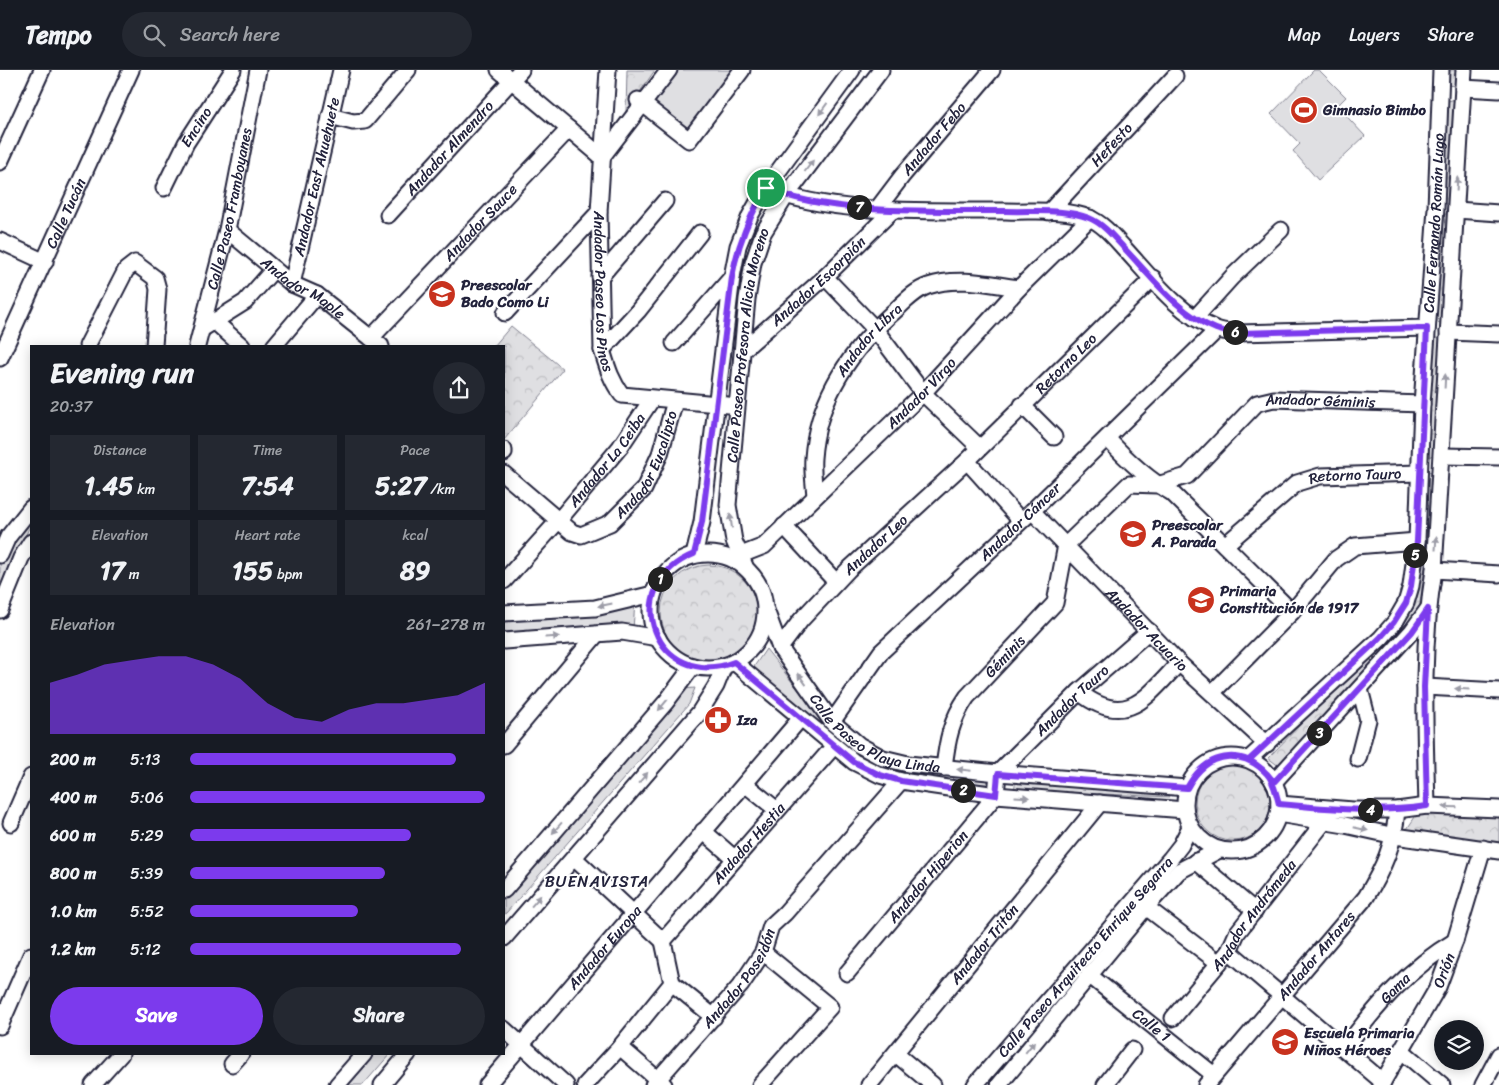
<!DOCTYPE html>
<html lang="en">
<head>
<meta charset="utf-8">
<style>
	:root { --surface:#171b24; --page:#242831; --text:#f1f3f6; --muted:#9ea1a6; --line:#363941; --accent:#7c3aed }
	body { margin:0; font-family:Sriracha,sans-serif; background:var(--page); color:var(--text); height:100vh; display:flex; flex-direction:column; font-size:19px; white-space:nowrap }
	* { box-sizing:border-box; margin:0 }
	p { font-size:16px; color:var(--muted) }
	.icon { flex:none; width:28px; height:28px; fill:none; stroke:currentColor; stroke-width:2; stroke-linecap:round; stroke-linejoin:round }
	.map { position:relative; flex:1; overflow:hidden }
	.sheet { position:absolute; left:30px; top:275px; width:475px; height:710px; display:flex; flex-direction:column; background:var(--surface); border-radius:0px; box-shadow:0 2px 12px #0003 }
	.sheet>* { flex:none }
	.controls { position:absolute; left:1434px; top:950px; display:grid; gap:10px }
	.controls a { display:grid; place-items:center; width:50px; height:50px; border-radius:50%; background:var(--surface); box-shadow:0 2px 12px #0003; font-size:25px }
	.pin { position:absolute; display:grid; place-items:center; width:42px; height:42px; color:#fff; margin:-21px; border:2px solid #fff; border-radius:50%; box-shadow:0 1px 5px #0007 }
	.km { position:absolute; width:25px; height:25px; margin:-12px; border-radius:50%; background:#222; color:#fff; font-size:14px; line-height:25px; text-align:center }
	.round { display:grid; place-items:center; flex:none; width:52px; height:52px; border-radius:26px; background:var(--page) }
	.head { display:flex; align-items:center; justify-content:space-between; height:85px; padding:0 20px }
	h1 { font-size:28px; font-weight:700; line-height:38px }
	.figures { display:grid; grid-template-columns:repeat(3,1fr); gap:8px; height:85px; padding:5px 20px }
	.figures div { display:grid; align-content:center; border-radius:0px; background:var(--page); text-align:center }
	.figures b { font-size:25px; font-weight:700 }
	.figures small { font-size:14px; font-weight:400 }
	.figures p { font-size:14px }
	.chart { height:140px; padding:10px 20px }
	.chart p { display:flex; justify-content:space-between }
	.chart svg { width:100%; height:90px; margin-top:5px; fill:var(--accent); opacity:.7 }
	.button { display:flex; gap:10px; margin-top:auto; padding:10px 20px }
	.button a { flex:1; height:58px; border-radius:30px; background:var(--accent); color:#fff; font-size:20px; font-weight:700; line-height:58px; text-align:center }
	.button a+a { background:var(--page); color:var(--text) }
	ul { padding:0 20px; list-style:none; font-size:16px }
	li { display:grid; grid-template-columns:80px 60px 1fr; align-items:center; height:38px }
	li i { height:12px; border-radius:6px; background:var(--accent) }
	header { display:flex; align-items:center; gap:30px; box-sizing:border-box; height:70px; padding:0 25px; background:var(--surface); border-bottom:1px solid var(--line) }
	header strong { font-size:24px }
	nav { display:flex; gap:28px; margin-inline-start:auto; font-size:18px }
	.search { width:350px; height:45px; background:var(--page); display:flex; align-items:center; gap:12px; box-sizing:border-box; padding:0 18px; border-radius:28px; color:var(--muted); font-size:19px }
	.map>svg:first-child { display:block }
	.grass { fill:#dfdfe2; stroke:#80808e }
	.park { fill:url(#park-crowns); stroke:#80808e }
	.lines { fill:none; stroke-linecap:round; stroke-linejoin:round }
	.minor-casing { stroke:#22223b; stroke-width:19 }
	.minor { stroke:#fff; stroke-width:15 }
	.oneway { fill:#9c9ca7 }
	.route-casing { stroke:#fff; stroke-width:10 }
	.route { stroke:#7c3aed; stroke-width:6 }
	.labels { text-anchor:middle; stroke-width:4; stroke-linejoin:round; paint-order:stroke }
	.poi-label { font-size:15px; font-weight:bold; fill:#22223b; stroke:#fff; text-anchor:start }
	.street-label { font-size:15px; fill:#22223b; stroke:#fff }
	.neighbourhood-label { font-size:16px; letter-spacing:1px; fill:#22223b; stroke:#fff }
</style>
</head>
<body>
<header>
<strong>Tempo</strong>
<div class="search"><svg class="icon" aria-label="search" viewBox="0 0 24 24"><circle cx="10" cy="10" r="6"/><path d="M15 15l6 6"/></svg>Search here</div>
<nav><a>Map</a><a>Layers</a><a>Share</a></nav>
</header>
<div class="map">
<svg width="1499" height="1015" viewBox="0 0 1499 1015">
	<defs>
		<pattern id="park-crowns" width="20" height="18" patternUnits="userSpaceOnUse" patternTransform="scale(1.25)"><rect width="20" height="18" fill="#dfdfe2"/><path d="M2 6a3 3 0 1 1 6 0M12 15a3 3 0 1 1 6 0" fill="none" stroke="#bfbfc3"/></pattern>
	</defs>
	<rect width="100%" height="100%" fill="#fff"/>
	<filter id="ink" filterUnits="userSpaceOnUse"><feTurbulence type="fractalNoise" baseFrequency=".02" numOctaves="2"/><feDisplacementMap in="SourceGraphic" scale="10" xChannelSelector="R" yChannelSelector="G"/><feConvolveMatrix kernelMatrix="1 2 1 2 8 2 1 2 1" color-interpolation-filters="sRGB"/></filter>
	<g filter="url(#ink)">
		<path class="grass" d="M669 0H742L689 70 644 34Z
			M1314 0H1319L1346 27 1337 36 1365 66 1318 110 1293 81 1300 74 1271 44Z
			M31 444V454L0 519V489Z
			M635 532 633 559 504 564V551L598 543Z
			M766 579 827 656 937 703 938 713 895 707 852 688 751 601Z
			M695 618 689 634 506 843 504 844V828L682 619Z
			M955 703 991 708 993 714H952Z
			M1016 710 1169 721V727L1014 720Z
			M374 984H390L363 1015H348Z"/>
		<path class="park" d="M627 0H655L626 42Z
			M1446 0H1457L1456 16 1446 15Z
			M1459 28 1452 134H1443L1448 31Z
			M1440 144H1448L1442 252 1434 253Z
			M511 256 563 299 504 370V276H494Z
			M1430 268H1441L1438 382 1429 387Z
			M1438 401 1419 540 1280 697 1268 688 1409 543 1426 402Z
			M661 543a48 48 0 1 1 96 0a48 48 0 1 1-96 0Z
			M1195 733a38 38 0 1 1 76 0a38 38 0 1 1-76 0Z
			M1419 741 1499 745V776L1405 762Z"/>
		<g class="lines">
			<g class="minor-casing">
				<g id="minor">
					<path d="M499 0 602 87 669 0"/>
					<path id="s1" d="M608 0 599 142 602 280C607 296 611 311 622 325L728 335"/>
					<path d="M1463 18 1499 20"/>
					<path d="M638 30 689 70 742 0"/>
					<path d="M330 46 353 52 365 51 408 0"/>
					<path d="M0 92 42 0"/>
					<path id="s2" d="M164 118 186 73 233 0"/>
					<path d="M766 118C831 146 934 140 1006 141 1032 142 1064 138 1089 148 1102 153 1113 166 1123 177 1150 206 1178 244 1216 259 1223 262 1231 262 1238 263L1427 258"/>
					<path id="s3" d="M878 138 903 105 992 0"/>
					<path d="M1456 140 1499 143"/>
					<path id="s4" d="M1049 142 1175 6"/>
					<path id="s5" d="M388 145 521 0"/>
					<path id="s6" d="M227 160 292 214 317 225 381 276"/>
					<path d="M0 171 45 192"/>
					<path d="M600 207 665 131"/>
					<path d="M825 207 875 259 923 323 979 377"/>
					<path id="s7" d="M292 214 341 0"/>
					<path d="M505 243 599 142"/>
					<path d="M1195 248 1232 207 1281 160"/>
					<path d="M214 251 242 276"/>
					<path d="M202 259 245 232 274 199"/>
					<path d="M1448 262 1499 264"/>
					<path id="s8" d="M371 268 569 59"/>
					<path d="M674 273 732 207"/>
					<path d="M87 276 126 200 135 193 155 208 158 219 154 276"/>
					<path id="s9" d="M197 276 227 160 258 0"/>
					<path d="M274 276 317 225"/>
					<path d="M602 280 638 241 700 163"/>
					<path id="s10" d="M743 280 825 207 893 140"/>
					<path id="s11" d="M0 288 131 0"/>
					<path d="M1022 335 1054 367"/>
					<path d="M1107 368C1126 389 1147 409 1172 423L1292 542"/>
					<path d="M504 380V383"/>
					<path d="M1442 386 1499 387"/>
					<path d="M967 391 1021 451"/>
					<path id="s12" d="M504 404 572 462 581 465 610 453 644 419 660 384 675 331"/>
					<path id="s13" d="M815 426C814 413 812 400 813 388 817 330 848 284 889 246 901 236 913 221 928 216 957 206 990 214 1019 218"/>
					<path id="s14" d="M1032 441 1179 593 1267 674"/>
					<path d="M784 456 836 512"/>
					<path id="s15" d="M1225 475 1297 413 1320 406 1419 403"/>
					<circle cx="708" cy="541" r="57"/>
					<path d="M0 485 8 467 31 438"/>
					<path d="M694 485 702 452 732 207 738 176 750 146 766 118 852 0"/>
					<path id="s16" d="M741 485 764 476 923 323 1019 218 1090 148"/>
					<path id="s17" d="M745 496 734 471 728 435 747 229 753 193 763 163 786 126 881 0"/>
					<path d="M1434 500 1499 504"/>
					<path id="s18" d="M504 511 559 450 620 377 652 329"/>
					<path d="M0 540 21 488 31 472"/>
					<path id="s19" d="M766 540 780 578 832 652 859 675 883 688 908 694 998 703 1187 718"/>
					<path d="M504 543 595 538 653 524"/>
					<path d="M504 571 622 562 658 568"/>
					<path id="s20" d="M780 578 801 550 848 500 967 391 1153 208"/>
					<path d="M734 592 854 692 880 705 901 711 996 725 1185 740"/>
					<path d="M1425 617 1499 621"/>
					<path d="M1079 622C1126 659 1146 628 1179 593"/>
					<path d="M1212 623 1292 542 1336 489 1355 476 1417 471"/>
					<path id="s21" d="M832 652 881 582 1032 441 1217 260"/>
					<path d="M504 675 597 564"/>
					<circle cx="1232" cy="734" r="47"/>
					<path id="s22" d="M1249 689 1381 568 1395 552 1406 533 1411 516 1417 471 1422 334 1436 138 1441 0"/>
					<path d="M1358 689 1368 650 1360 619"/>
					<path id="s23" d="M944 698C947 671 951 650 967 627L1055 533 1066 475 1129 414 1157 415 1187 406 1257 333 1274 329 1422 334"/>
					<path d="M1274 712 1412 561 1428 539"/>
					<path d="M745 714 777 740"/>
					<path d="M1279 734 1353 740H1397L1427 736 1499 739"/>
					<path d="M1427 736C1425 657 1421 578 1434 500L1464 0"/>
					<path d="M1278 744 1345 755 1395 766 1499 781"/>
					<path d="M11 753 31 707"/>
					<path d="M703 761 734 788"/>
					<path d="M574 788 663 871"/>
					<path d="M1196 791 1255 841"/>
					<path d="M504 820 666 632 693 596"/>
					<path d="M1146 837 1219 893"/>
					<path d="M504 868 699 643 716 616 724 596"/>
					<path id="s24" d="M663 871 834 676"/>
					<path d="M1229 881 1383 1012"/>
					<path id="s25" d="M847 903 996 725 998 703 1079 622 1149 561"/>
					<path id="s26" d="M1089 905 1214 1005"/>
					<path d="M672 913 714 947"/>
					<path id="s27" d="M1173 948 1229 881 1237 863 1324 752 1331 739"/>
					<path d="M0 956 31 885"/>
					<path d="M504 959 566 1015"/>
					<path d="M620 977 664 1015"/>
					<path id="s28" d="M1345 978C1377 935 1409 898 1455 871"/>
					<path d="M1402 981 1442 1015"/>
					<path d="M896 984 933 1015"/>
					<path d="M232 994 241 984"/>
					<path d="M93 1015 121 984"/>
					<path d="M337 1015 364 984"/>
					<path d="M382 1015 408 984"/>
					<path id="s29" d="M487 1015 800 649"/>
					<path d="M585 1015 620 977 672 913 663 871"/>
					<path id="s30" d="M653 1015 741 915 763 882 771 856 785 843 901 711"/>
					<path d="M760 1015 830 937 763 882"/>
					<path id="s31" d="M869 1015 1100 733"/>
					<path id="s32" d="M975 1015 1170 789 1181 775 1190 757"/>
					<path d="M999 1015 1146 837 1179 801 1219 780"/>
					<path d="M1105 1015 1132 980"/>
					<path id="s33" d="M1206 1015 1366 827C1384 797 1394 775 1397 740"/>
					<path id="s34" d="M1381 1015 1438 917 1455 871 1483 778"/>
					<path d="M1483 1015 1499 985"/>
				</g>
			</g>
			<use href="#minor" class="minor"/>
		</g>
		<defs><path id="oneway-solid" d="M-6-.8H1V-3.2L6.5 0L1 3.2V.8H-6Z" transform="scale(1.25)"/></defs>
		<g class="oneway">
			<use href="#oneway-solid" transform="translate(823 39) rotate(126)"/>
			<use href="#oneway-solid" transform="translate(809 96) rotate(-53)"/>
			<use href="#oneway-solid" transform="translate(1457 114) rotate(-87)"/>
			<use href="#oneway-solid" transform="translate(1445 311) rotate(-87)"/>
			<use href="#oneway-solid" transform="translate(731 451) rotate(-98)"/>
			<use href="#oneway-solid" transform="translate(1436 473) rotate(-86)"/>
			<use href="#oneway-solid" transform="translate(605 535) rotate(169)"/>
			<use href="#oneway-solid" transform="translate(552 567) rotate(-4)"/>
			<use href="#oneway-solid" transform="translate(802 609) rotate(-126)"/>
			<use href="#oneway-solid" transform="translate(1462 619) rotate(-177)"/>
			<use href="#oneway-solid" transform="translate(663 635) rotate(130)"/>
			<use href="#oneway-solid" transform="translate(964 700) rotate(-174)"/>
			<use href="#oneway-solid" transform="translate(643 708) rotate(-49)"/>
			<use href="#oneway-solid" transform="translate(1022 727) rotate(4)"/>
			<use href="#oneway-solid" transform="translate(1450 737) rotate(-178)"/>
			<use href="#oneway-solid" transform="translate(557 758) rotate(131)"/>
			<use href="#oneway-solid" transform="translate(1361 759) rotate(13)"/>
			<use href="#oneway-solid" transform="translate(536 831) rotate(-49)"/>
			<use href="#oneway-solid" transform="translate(1030 977) rotate(-51)"/>
		</g>
	</g>
	<g class="lines" filter="url(#ink)">
		<g class="route-casing">
			<path id="route" d="M766 118C749 148 738 173 732 207L702 452 694 484C615 516 657 622 734 592L854 692 880 705 901 711 996 725 998 704 1187 718C1209 678 1247 677 1274 712L1412 562 1428 539 1424 617 1427 736C1378 743 1329 739 1279 734 1273 710 1270 702 1249 690L1380 568 1394 552 1406 533 1411 516 1417 471 1427 258 1238 263C1231 262 1223 262 1216 259 1178 244 1151 206 1123 177 1113 166 1102 153 1089 148 1064 138 1032 142 1006 141 934 140 831 146 766 118"/>
		</g>
		<use href="#route" class="route"/>
	</g>
	<defs>
		<g id="stadium-disc" transform="scale(1.4375)"><circle r="9.5" fill="#c8321e" stroke="#fff"/><path d="M0-5a6.5 5 0 1 0 0 10a6.5 5 0 1 0 0-10ZM-3.5-1.8h7v3.6h-7Z" fill="#fff"/></g>
		<g id="school-disc" transform="scale(1.4375)"><circle r="9.5" fill="#c8321e" stroke="#fff"/><path d="M0-5L7-2L0 1L-7-2ZM-4 1L0 2.5L4 1V4Q0 6-4 4Z" fill="#fff"/></g>
		<g id="pharmacy-disc" transform="scale(1.4375)"><circle r="9.5" fill="#c8321e" stroke="#fff"/><path d="M-2-6h4v4h4v4h-4v4h-4v-4h-4v-4h4Z" fill="#fff"/></g>
	</defs>
	<g fill-rule="evenodd">
		<use href="#stadium-disc" x="1304" y="40"/>
		<use href="#school-disc" x="442" y="224"/>
		<use href="#school-disc" x="1133" y="464"/>
		<use href="#school-disc" x="1201" y="530"/>
		<use href="#pharmacy-disc" x="718" y="650"/>
		<use href="#school-disc" x="1285" y="972"/>
	</g>
	<g class="labels">
		<g class="poi-label">
			<text x="1323" y="45">Gimnasio Bimbo</text>
			<text x="461" y="220">Preescolar<tspan x="461" dy="17">Bado Como Li</tspan></text>
			<text x="1152" y="460">Preescolar<tspan x="1152" dy="17">A. Parada</tspan></text>
			<text x="1220" y="526">Primaria<tspan x="1220" dy="17">Constitución de 1917</tspan></text>
			<text x="737" y="655">Iza</text>
			<text x="1304" y="968">Escuela Primaria<tspan x="1304" dy="17">Niños Héroes</tspan></text>
		</g>
		<g class="street-label">
			<text dy="5" stroke="none"><textPath href="#s2" startOffset="69">Encino</textPath></text>
			<text dy="5" stroke="none"><textPath href="#s3" startOffset="89">Andador Febo</textPath></text>
			<text dy="5" stroke="none"><textPath href="#s4" startOffset="92">Hefesto</textPath></text>
			<text dy="5" stroke="none"><textPath href="#s5" startOffset="91">Andador Almendro</textPath></text>
			<text dy="5" stroke="none"><textPath href="#s7" startOffset="110">Andador East Ahuehuete</textPath></text>
			<text dy="5" stroke="none"><textPath href="#s9" startOffset="141">Calle Paseo Framboyanes</textPath></text>
			<text dy="5" stroke="none"><textPath href="#s11" startOffset="159">Calle Tucán</textPath></text>
			<text dy="5" stroke="none"><textPath href="#s8" startOffset="159">Andador Sauce</textPath></text>
			<text dy="5" stroke="none"><textPath href="#s22" startOffset="604">Calle Fernando Román Lugo</textPath></text>
			<text dy="5" stroke="none"><textPath href="#s10" startOffset="102">Andador Escorpión</textPath></text>
			<text dy="5" stroke="none"><textPath href="#s6" startOffset="96">Andador Maple</textPath></text>
			<text dy="5" stroke="none"><textPath href="#s1" startOffset="222">Andador Paseo Los Pinos</textPath></text>
			<text dy="5" stroke="none"><textPath href="#s13" startOffset="172">Andador Libra</textPath></text>
			<text dy="5" stroke="none"><textPath href="#s17" startOffset="225">Calle Paseo Profesora Alicia Moreno</textPath></text>
			<text dy="5" stroke="none"><textPath href="#s20" startOffset="404">Retorno Leo</textPath></text>
			<text dy="5" stroke="none"><textPath href="#s16" startOffset="244">Andador Virgo</textPath></text>
			<text dy="5" stroke="none"><textPath href="#s23" startOffset="575">Andador Géminis</textPath></text>
			<text dy="5" stroke="none"><textPath href="#s18" startOffset="159">Andador La Ceiba</textPath></text>
			<text dy="5" stroke="none"><textPath href="#s12" startOffset="201">Andador Eucalipto</textPath></text>
			<text dy="5" stroke="none"><textPath href="#s15" startOffset="154">Retorno Tauro</textPath></text>
			<text dy="5" stroke="none"><textPath href="#s21" startOffset="276">Andador Cáncer</textPath></text>
			<text dy="5" stroke="none"><textPath href="#s20" startOffset="141">Andador Leo</textPath></text>
			<text dy="5" stroke="none"><textPath href="#s14" startOffset="165">Andador Acuario</textPath></text>
			<text dy="5" stroke="none"><textPath href="#s23" startOffset="131">Géminis</textPath></text>
			<text dy="5" stroke="none"><textPath href="#s25" startOffset="358">Andador Tauro</textPath></text>
			<text dy="5" stroke="none"><textPath href="#s19" startOffset="175">Calle Paseo Playa Linda</textPath></text>
			<text dy="5" stroke="none"><textPath href="#s24" startOffset="130">Andador Hestia</textPath></text>
			<text dy="5" stroke="none"><textPath href="#s25" startOffset="126">Andador Hiperion</textPath></text>
			<text dy="5" stroke="none"><textPath href="#s27" startOffset="131">Andador Andrómeda</textPath></text>
			<text dy="5" stroke="none"><textPath href="#s31" startOffset="182">Andador Tritón</textPath></text>
			<text dy="5" stroke="none"><textPath href="#s29" startOffset="181">Andador Europa</textPath></text>
			<text dy="5" stroke="none"><textPath href="#s33" startOffset="170">Andador Antares</textPath></text>
			<text dy="5" stroke="none"><textPath href="#s32" startOffset="169">Calle Paseo Arquitecto Enrique Segarra</textPath></text>
			<text dy="5" stroke="none"><textPath href="#s34" startOffset="131">Orión</textPath></text>
			<text dy="5" stroke="none"><textPath href="#s30" startOffset="138">Andador Poseidón</textPath></text>
			<text dy="5" stroke="none"><textPath href="#s28" startOffset="78">Gama</textPath></text>
			<text dy="5" stroke="none"><textPath href="#s26" startOffset="80">Calle 1</textPath></text>
		</g>
		<g class="neighbourhood-label">
			<text x="597" y="817">BUENAVISTA</text>
		</g>
	</g>
</svg>
<div class="controls">
<a><svg class="icon" aria-label="layers" viewBox="0 0 24 24"><path d="M12 4l9 5-9 5-9-5zM3 14l9 5 9-5"/></svg></a>
</div>
<div class="pin" style="left:766px;top:118px;background:#1e9e55"><svg class="icon" aria-label="arrive" viewBox="0 0 24 24"><path d="M6 21V4h12l-3 4 3 4H6"/></svg></div>
<b class="km" style="left:660px;top:509px">1</b>
<b class="km" style="left:963px;top:720px">2</b>
<b class="km" style="left:1319px;top:663px">3</b>
<b class="km" style="left:1370px;top:740px">4</b>
<b class="km" style="left:1415px;top:485px">5</b>
<b class="km" style="left:1235px;top:262px">6</b>
<b class="km" style="left:859px;top:137px">7</b>
<section class="sheet">
<div class="head"><div><h1>Evening run</h1><p>20:37</p></div><a class="round"><svg class="icon" aria-label="share" viewBox="0 0 24 24"><path d="M12 15V3M7 8l5-5 5 5M5 13v7h14v-7"/></svg></a></div>
<div class="figures">
<div><p>Distance</p><b>1.45<small> km</small></b></div>
<div><p>Time</p><b>7:54</b></div>
<div><p>Pace</p><b>5:27<small> /km</small></b></div>
</div>
<div class="figures">
<div><p>Elevation</p><b>17<small> m</small></b></div>
<div><p>Heart rate</p><b>155<small> bpm</small></b></div>
<div><p>kcal</p><b>89</b></div>
</div>
<div class="chart"><p><span>Elevation</span>261–278 m</p>
<svg viewBox="0 0 160 44" preserveAspectRatio="none"><path d="M0 44V19L10 15L20 10L30 8L40 6L50 6L60 10L70 17L80 29L90 36L100 38L110 32L120 29L130 29L140 27L150 25L160 19V44z"/></svg>
</div>
<ul>
<li><b>200 m</b>5:13<i style="width:90%"></i></li>
<li><b>400 m</b>5:06<i style="width:100%"></i></li>
<li><b>600 m</b>5:29<i style="width:75%"></i></li>
<li><b>800 m</b>5:39<i style="width:66%"></i></li>
<li><b>1.0 km</b>5:52<i style="width:57%"></i></li>
<li><b>1.2 km</b>5:12<i style="width:92%"></i></li>
</ul>
<div class="button"><a>Save</a><a>Share</a></div>
</section>
</div>
</body>
</html>
